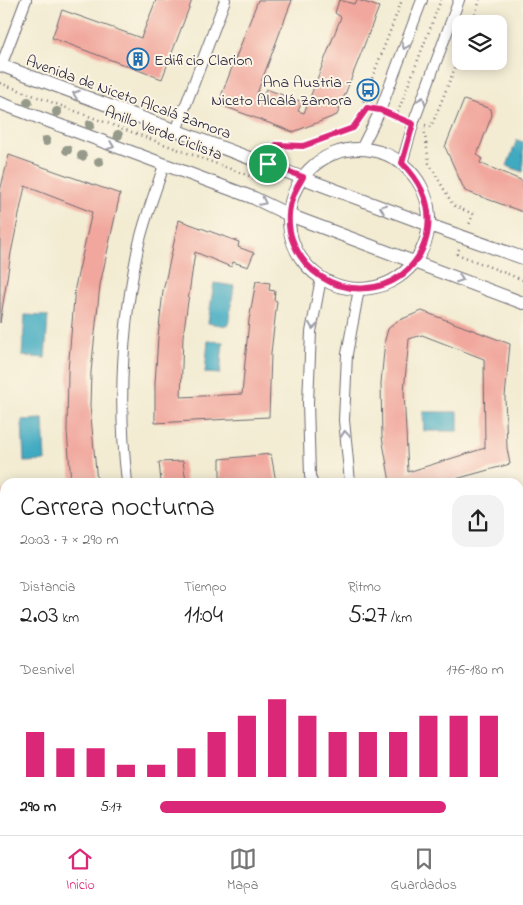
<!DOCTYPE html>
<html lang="es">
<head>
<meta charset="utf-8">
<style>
	:root { --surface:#fff; --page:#f2f2f2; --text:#222; --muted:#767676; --line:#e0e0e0; --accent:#db2777 }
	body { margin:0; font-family:"Indie Flower",sans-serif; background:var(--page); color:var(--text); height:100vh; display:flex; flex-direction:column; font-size:19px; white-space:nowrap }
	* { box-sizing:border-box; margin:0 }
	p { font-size:16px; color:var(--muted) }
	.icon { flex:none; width:28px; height:28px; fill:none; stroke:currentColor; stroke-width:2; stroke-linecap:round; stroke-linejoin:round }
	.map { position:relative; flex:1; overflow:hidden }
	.drawer { position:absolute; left:0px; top:478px; width:524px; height:358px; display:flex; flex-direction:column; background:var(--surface); border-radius:15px 15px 0 0; box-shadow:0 2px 12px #0003 }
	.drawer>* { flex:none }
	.fabs { position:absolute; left:452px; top:15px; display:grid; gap:10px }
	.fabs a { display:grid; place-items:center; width:55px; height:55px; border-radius:10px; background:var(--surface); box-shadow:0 2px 12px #0003; font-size:25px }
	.pin { position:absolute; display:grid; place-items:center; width:42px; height:42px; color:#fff; margin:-21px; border:2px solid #fff; border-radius:50%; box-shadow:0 1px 5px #0007 }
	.round { display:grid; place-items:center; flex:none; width:52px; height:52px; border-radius:15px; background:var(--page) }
	.overview { display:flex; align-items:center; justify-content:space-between; height:85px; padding:0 20px }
	h1 { font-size:28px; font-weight:600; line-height:38px }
	.stats { display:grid; grid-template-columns:repeat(3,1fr); gap:8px; height:85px; padding:5px 20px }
	.stats div { display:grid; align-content:center }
	.stats b { font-size:25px; font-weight:600 }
	.stats small { font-size:14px; font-weight:400 }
	.stats p { font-size:14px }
	.chart { height:140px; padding:10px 20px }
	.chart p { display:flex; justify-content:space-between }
	.chart svg { width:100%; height:90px; margin-top:5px; stroke:var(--accent); stroke-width:6 }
	ul { padding:0 20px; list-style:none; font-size:16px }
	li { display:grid; grid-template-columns:80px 60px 1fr; align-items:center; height:38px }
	li i { height:12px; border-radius:6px; background:var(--accent) }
	.tab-bar { display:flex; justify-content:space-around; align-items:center; height:70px; border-top:1px solid var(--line); background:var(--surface); font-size:14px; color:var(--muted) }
	.tab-bar a { display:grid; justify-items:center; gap:2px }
	.tab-bar .selected { color:var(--accent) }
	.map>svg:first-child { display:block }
	.water { fill:#41aac1; stroke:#32667e }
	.building { fill:#f1a79d; fill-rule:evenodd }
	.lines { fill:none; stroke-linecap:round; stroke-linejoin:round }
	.minor-casing { stroke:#6b6970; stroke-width:12 }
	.tertiary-casing { stroke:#6b6970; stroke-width:14 }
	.path { stroke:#6b6970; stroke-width:2.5; stroke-dasharray:1 4; stroke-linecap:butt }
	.minor { stroke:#fff; stroke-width:10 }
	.tertiary { stroke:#fff; stroke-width:12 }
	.tree { fill:#959a8a }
	.oneway { stroke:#9c9ca7 }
	.route-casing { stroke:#fff; stroke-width:10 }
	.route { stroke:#db2777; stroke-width:6 }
	.labels { text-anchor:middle; stroke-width:4; stroke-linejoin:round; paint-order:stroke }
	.poi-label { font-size:16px; fill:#22223b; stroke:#fcf5e5; text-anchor:start }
	.street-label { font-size:16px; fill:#22223b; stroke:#fcf5e5 }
</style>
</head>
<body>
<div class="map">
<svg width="523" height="835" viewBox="0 0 523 835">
	<rect width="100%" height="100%" fill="#fcf5e5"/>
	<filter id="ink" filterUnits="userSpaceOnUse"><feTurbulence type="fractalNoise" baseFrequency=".02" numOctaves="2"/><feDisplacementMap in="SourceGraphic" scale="10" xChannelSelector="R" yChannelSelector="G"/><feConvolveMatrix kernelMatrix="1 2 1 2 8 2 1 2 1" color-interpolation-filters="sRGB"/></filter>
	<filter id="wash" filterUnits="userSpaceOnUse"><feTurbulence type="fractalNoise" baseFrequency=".0096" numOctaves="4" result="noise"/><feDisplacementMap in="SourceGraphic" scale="20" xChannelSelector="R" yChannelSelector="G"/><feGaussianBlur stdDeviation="1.12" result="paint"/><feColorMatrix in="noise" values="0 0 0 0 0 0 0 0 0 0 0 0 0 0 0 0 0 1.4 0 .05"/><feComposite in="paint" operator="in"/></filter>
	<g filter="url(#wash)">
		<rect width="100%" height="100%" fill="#f3ecd3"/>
		<path class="water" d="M517 140 523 142V172L507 166Z
			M214 283 234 286 228 326 208 323Z
			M25 315 48 316 45 358 22 356Z
			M208 341 223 342 220 374 205 373Z
			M423 412H458V431H424Z
			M43 419 45 461 24 462 22 420Z"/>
		<g id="blocks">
			<path class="building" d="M156 0H192L162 79 52 38 62 10 141 38Z
				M258 0H292L256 96 262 98 266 89 302 102 298 111 304 113 341 17 335 13 339 0 354 4 358 0 379 7 337 115 293 132 218 104Z
				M464 100 491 109 492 115 477 155 482 158 480 163 523 181V212L465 191 445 147Z
				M9 155 120 194 100 285 91 372 90 406 97 482H71L67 431 68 371 75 287 92 212 25 186 11 253 0 323V191Z
				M179 220 239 242 238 247 254 253 248 267 233 262 231 267 195 252 183 336 181 397 242 394 249 320 256 281 270 283 269 290 275 291 274 300 277 301 271 353 269 417 155 423V384L158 337 163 291Z
				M422 311 510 344 505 397 507 448 510 464 445 482H390L382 437 381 383 385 340 388 329 397 321ZM422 335 484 359 485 448 408 472 404 391 409 339Z
				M271 454 276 482H220V459Z
				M183 461 186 482H161L159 462Z
				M0 488H2L5 515V614L0 616Z
				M519 546 520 548 523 546V568L519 570Z
				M519 678 523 683V739L519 734Z
				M80 830H129L121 835H83Z
				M195 830H227L230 835H198Z
				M304 830H374L378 835H308Z
				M425 830H458L459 831 455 835H430Z"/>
		</g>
	</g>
	<g filter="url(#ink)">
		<use href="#blocks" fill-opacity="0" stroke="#6b6970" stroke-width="1"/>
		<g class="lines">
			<g class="minor-casing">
				<path id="minor" d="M1 66 26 0
					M176 131 225 0
					M361 149 380 111 422 0
					M402 163 414 121 459 0
					M127 482C118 405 122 325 138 248 144 220 155 193 164 165
					M312 482 310 476 308 402 311 332 321 278
					M350 482 344 420 347 354 359 289
					M519 608 523 606
					M0 648 5 647
					M519 787 523 790
					M264 830 268 835
					M518 830 523 834
					M494 835 498 830"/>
			</g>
			<g class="tertiary-casing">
				<path id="tertiary" d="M0 65 429 225 523 258
					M0 103 254 198 289 215 523 303
					M289 219a70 70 0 1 1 140 0a70 70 0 1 1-140 0Z"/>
			</g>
			<path class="path" d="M472 24 480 0
				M0 83 260 180 263 175
				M372 105 363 102 402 0
				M389 114 402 120
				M396 117 441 0
				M425 125 431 127 461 53
				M424 128 429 163 453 205 473 214 469 225
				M272 154 276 145 303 146 353 128 367 108
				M459 249 457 254 523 280
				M519 669 523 674"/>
			<use href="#minor" class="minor"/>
			<use href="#tertiary" class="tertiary"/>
		</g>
		<g class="tree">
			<circle cx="28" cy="102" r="5"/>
			<circle cx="57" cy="112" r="5"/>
			<circle cx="90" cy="125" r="5"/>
			<circle cx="118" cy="135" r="5"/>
			<circle cx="46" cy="141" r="5"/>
			<circle cx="67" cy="150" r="5"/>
			<circle cx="82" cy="156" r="5"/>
			<circle cx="99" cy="162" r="5"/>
		</g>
		<defs><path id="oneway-chevron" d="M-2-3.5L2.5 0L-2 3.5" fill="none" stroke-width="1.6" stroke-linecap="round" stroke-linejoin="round" transform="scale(1.25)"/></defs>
		<g class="oneway">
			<use href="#oneway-chevron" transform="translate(405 46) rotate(111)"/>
			<use href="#oneway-chevron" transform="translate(76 94) rotate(-160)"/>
			<use href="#oneway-chevron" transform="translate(422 100) rotate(-69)"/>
			<use href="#oneway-chevron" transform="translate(111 146) rotate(21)"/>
			<use href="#oneway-chevron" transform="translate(263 202) rotate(26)"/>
			<use href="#oneway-chevron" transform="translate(383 208) rotate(-159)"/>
			<use href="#oneway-chevron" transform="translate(460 279) rotate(21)"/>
			<use href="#oneway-chevron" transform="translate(313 326) rotate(99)"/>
			<use href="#oneway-chevron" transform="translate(345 434) rotate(-95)"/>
		</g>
	</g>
	<g class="lines" filter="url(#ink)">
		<g class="route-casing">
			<path id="route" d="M367 108 380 110 413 124 402 163C422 183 433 206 427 235 411 304 316 307 292 239 287 225 288 207 294 194 296 188 300 183 303 177L268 164 276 145 303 146 353 128Z"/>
		</g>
		<use href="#route" class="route"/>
	</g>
	<defs>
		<g id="building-ring" transform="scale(1.125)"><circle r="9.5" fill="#fcf5e5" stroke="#1f6fb2" stroke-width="1.5"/><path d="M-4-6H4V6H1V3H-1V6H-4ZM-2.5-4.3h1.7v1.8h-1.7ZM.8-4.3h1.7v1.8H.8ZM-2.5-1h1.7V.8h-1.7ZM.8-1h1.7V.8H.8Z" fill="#1f6fb2"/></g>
		<g id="bus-ring" transform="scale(1.125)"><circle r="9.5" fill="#fcf5e5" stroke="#1f6fb2" stroke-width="1.5"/><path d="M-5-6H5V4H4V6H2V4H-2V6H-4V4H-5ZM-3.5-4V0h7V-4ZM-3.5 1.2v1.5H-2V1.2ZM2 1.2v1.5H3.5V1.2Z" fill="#1f6fb2"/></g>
	</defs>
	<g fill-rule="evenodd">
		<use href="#building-ring" x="138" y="59"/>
		<use href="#bus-ring" x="368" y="90"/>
	</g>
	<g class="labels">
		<g class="poi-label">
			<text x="154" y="65">Edificio Clarion</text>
			<text x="352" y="87" text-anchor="end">Ana Austria -<tspan x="352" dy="18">Niceto Alcalá Zamora</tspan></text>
		</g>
		<g class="street-label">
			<text transform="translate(129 96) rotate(20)" y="6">Avenida de Niceto Alcalá Zamora</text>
			<text transform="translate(164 132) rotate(21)" y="6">Anillo Verde Ciclista</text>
		</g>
	</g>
</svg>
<div class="fabs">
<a><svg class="icon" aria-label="layers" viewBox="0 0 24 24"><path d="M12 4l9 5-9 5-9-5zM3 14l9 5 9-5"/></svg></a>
</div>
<div class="pin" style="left:268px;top:164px;background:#1e9e55"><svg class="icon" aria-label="arrive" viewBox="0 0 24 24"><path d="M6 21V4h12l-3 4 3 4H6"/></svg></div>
<section class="drawer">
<div class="overview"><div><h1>Carrera nocturna</h1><p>20:03 · 7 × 290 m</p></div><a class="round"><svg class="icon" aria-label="share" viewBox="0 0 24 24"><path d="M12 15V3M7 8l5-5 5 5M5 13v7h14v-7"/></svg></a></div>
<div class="stats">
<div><p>Distancia</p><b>2.03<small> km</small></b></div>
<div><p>Tiempo</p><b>11:04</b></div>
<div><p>Ritmo</p><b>5:27<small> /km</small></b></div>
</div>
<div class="chart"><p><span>Desnivel</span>176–180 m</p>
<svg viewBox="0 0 160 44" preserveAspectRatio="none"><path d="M5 44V22M15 44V30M25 44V30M35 44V38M45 44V38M55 44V30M65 44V22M75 44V14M85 44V6M95 44V14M105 44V22M115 44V22M125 44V22M135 44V14M145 44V14M155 44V14"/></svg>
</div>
<ul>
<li><b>290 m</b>5:17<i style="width:83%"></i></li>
</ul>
</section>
</div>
<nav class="tab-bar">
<a class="selected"><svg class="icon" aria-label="home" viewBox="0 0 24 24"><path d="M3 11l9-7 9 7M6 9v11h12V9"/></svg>Inicio</a>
<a><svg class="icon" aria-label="map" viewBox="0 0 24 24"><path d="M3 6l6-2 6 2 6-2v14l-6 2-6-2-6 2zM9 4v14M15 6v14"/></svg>Mapa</a>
<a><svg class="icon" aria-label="saved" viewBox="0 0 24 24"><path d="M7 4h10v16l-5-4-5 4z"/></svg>Guardados</a>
</nav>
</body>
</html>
